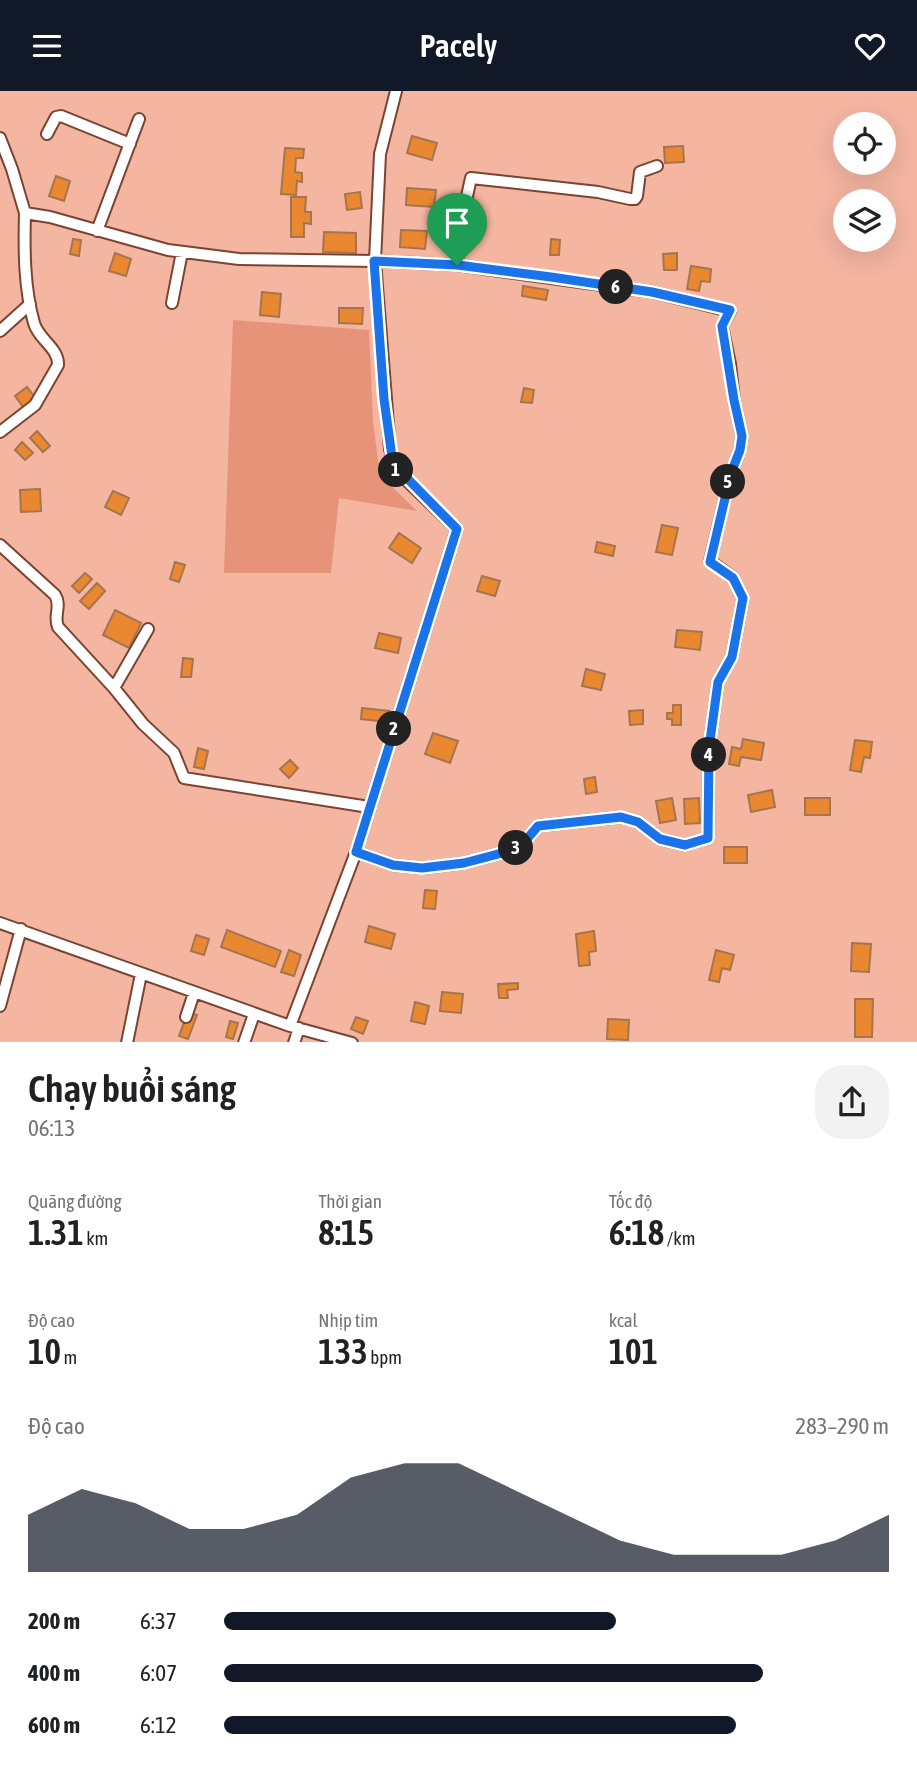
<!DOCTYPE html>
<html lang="vi">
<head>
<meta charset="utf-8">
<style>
	:root { --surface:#fff; --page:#f2f2f2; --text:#202124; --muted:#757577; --accent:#111827 }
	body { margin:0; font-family:"Asap Condensed",sans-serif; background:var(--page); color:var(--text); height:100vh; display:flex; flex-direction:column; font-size:26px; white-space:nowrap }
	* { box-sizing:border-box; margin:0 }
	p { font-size:23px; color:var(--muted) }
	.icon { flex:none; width:38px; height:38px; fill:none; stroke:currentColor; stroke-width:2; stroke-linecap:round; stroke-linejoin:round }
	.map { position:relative; height:951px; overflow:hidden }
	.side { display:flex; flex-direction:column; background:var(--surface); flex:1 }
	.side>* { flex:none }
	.buttons { position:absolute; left:833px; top:21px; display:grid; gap:14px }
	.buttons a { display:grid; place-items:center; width:63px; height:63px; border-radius:50%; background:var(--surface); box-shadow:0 7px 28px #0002; font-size:35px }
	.pin { position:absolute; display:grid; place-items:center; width:60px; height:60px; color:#fff; margin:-72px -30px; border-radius:50% 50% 50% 0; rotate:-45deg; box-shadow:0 0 7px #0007 }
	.pin .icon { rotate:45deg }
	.km { position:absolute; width:35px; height:35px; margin:-18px; border-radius:50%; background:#222; color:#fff; font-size:19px; line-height:35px; text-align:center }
	.round { display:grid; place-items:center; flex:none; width:74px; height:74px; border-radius:28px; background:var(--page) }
	.overview { display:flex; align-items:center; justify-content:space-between; height:119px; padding:0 28px }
	h1 { font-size:38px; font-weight:600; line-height:52px }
	.metrics { display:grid; grid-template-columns:repeat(3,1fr); gap:10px; height:119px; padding:7px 28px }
	.metrics div { display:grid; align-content:center }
	.metrics b { font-size:35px; font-weight:600 }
	.metrics small { font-size:19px; font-weight:400 }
	.metrics p { font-size:19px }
	.chart { height:196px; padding:14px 28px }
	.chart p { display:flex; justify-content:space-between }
	.chart svg { width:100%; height:126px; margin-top:7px; fill:var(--accent); opacity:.7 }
	ul { padding:0 28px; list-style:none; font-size:23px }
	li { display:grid; grid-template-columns:112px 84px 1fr; align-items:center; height:52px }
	li i { height:18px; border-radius:9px; background:var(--accent) }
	header { display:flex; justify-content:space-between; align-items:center; height:91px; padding:0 28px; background:var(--accent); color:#fff; font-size:32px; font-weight:600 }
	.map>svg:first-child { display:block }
	.green { fill:#e79379 }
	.building { fill:#e98830; stroke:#a57550; stroke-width:2 }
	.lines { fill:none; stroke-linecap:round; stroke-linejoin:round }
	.minor-casing { stroke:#7a4433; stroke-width:14 }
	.minor { stroke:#fff; stroke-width:10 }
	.route-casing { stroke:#fff; stroke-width:14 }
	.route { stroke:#1a73e8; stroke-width:9 }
</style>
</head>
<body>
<header><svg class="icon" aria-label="menu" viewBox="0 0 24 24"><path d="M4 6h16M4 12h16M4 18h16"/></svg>Pacely<svg class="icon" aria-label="heart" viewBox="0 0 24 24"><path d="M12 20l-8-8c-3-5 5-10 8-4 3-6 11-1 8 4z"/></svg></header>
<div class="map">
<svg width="917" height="952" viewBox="0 0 917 952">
	<rect width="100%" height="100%" fill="#f4b5a1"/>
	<path class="green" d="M233 229 369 239 373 331 380 384 417 420 339 407 331 482H224Z"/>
	<path class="building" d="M412 45 437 52 432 69 407 62Z
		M683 55 684 71 665 72 664 56Z
		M285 57 304 58 303 67H296L295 81 302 82V91L297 90 296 104 281 103Z
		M56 85 70 90 64 110 49 105Z
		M407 97 436 99 434 116 406 114Z
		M360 101 362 117 347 119 345 103Z
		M291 106H306L305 121H311V133L304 132V146H291Z
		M401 139 427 140 425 158 400 156Z
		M324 141 356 142V162L323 161Z
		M73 148 81 149 79 165 70 163Z
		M551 148 560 149 559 164H550Z
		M115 162 131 168 126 185 109 180Z
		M677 162V179H664L663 163Z
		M691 175 711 178 710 191 701 190 699 200 687 198Z
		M523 195 548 199 546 209 522 205Z
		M262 201 281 203 279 226 260 224Z
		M339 217H363L362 233 339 232Z
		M27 296 38 310 26 320 15 305Z
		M524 297 534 299 532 312 521 311Z
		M37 340 50 355 43 361 30 347Z
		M22 351 33 362 25 369 15 359Z
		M40 398 41 420 21 421 20 399Z
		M113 400 129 407 121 424 105 416Z
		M662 434 678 437 672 464 656 461Z
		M399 442 421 457 412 472 389 457Z
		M597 451 615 455 613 465 595 461Z
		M175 471 185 474 179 491 170 488Z
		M85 482 92 488 79 502 72 495Z
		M482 485 500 490 495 505 477 500Z
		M97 492 105 500 89 518 80 510Z
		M115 519 141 532 129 557 103 544Z
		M677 539 702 541 700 559 675 556Z
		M379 542 401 547 398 562 375 557Z
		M183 567 193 568 191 586H181Z
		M586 578 605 583 601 599 582 595Z
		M673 614H681V634H672V628H667V622H673Z
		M362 617 389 620 387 631 361 628Z
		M643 619V633L630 634 629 620Z
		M433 642 458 650 450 672 425 663Z
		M743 648 764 652 761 669 741 666 739 675 729 673 732 656 741 658Z
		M855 649 872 651 870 667 864 666 861 681 850 679Z
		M198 657 208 660 204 678 194 676Z
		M290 669 298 677 289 687 280 678Z
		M595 686 597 701 586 703 584 688Z
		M772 699 775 716 751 721 748 704Z
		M672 707 676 729 660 732 656 710Z
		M699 707 700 732 685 733 684 708Z
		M805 707H830V724H805Z
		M724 756H747V772H724Z
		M425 799 437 800 435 818 423 817Z
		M369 835 395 843 391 858 365 851Z
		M227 839 281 860 275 876 221 856Z
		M594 840 596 860 589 861 590 874 579 875 576 843Z
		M196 844 209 848 204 864 191 860Z
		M852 852 871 853 869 881 851 880Z
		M289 859 301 864 294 885 281 881Z
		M716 859 734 864 730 879 722 877 719 891 709 889Z
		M518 892V898L507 899 508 907H499L498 893Z
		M442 901 463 903 461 922 440 920Z
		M855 908H873L872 946H855Z
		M415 911 429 915 425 933 411 930Z
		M188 921 197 924 188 948 179 945Z
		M356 926 368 930 363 943 351 938Z
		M608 928 629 929 628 949 607 948Z
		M230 930 238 932 233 948 226 946Z"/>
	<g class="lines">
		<g class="minor-casing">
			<path id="minor" d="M47 43 56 26 61 25 130 53
				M0 47 12 78 25 122 50 126 168 159 239 168 375 170 457 174 652 201 730 220 722 235 730 273 734 309 742 345 740 359 731 382 710 470 733 487 743 507 732 566 718 591 709 657 708 747 685 754 660 748 638 731 621 726 538 735 521 755 513 759 464 772 422 777 393 774 356 761
				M97 140 139 28
				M457 174 462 128 471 87 598 101 630 108H635L637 105 640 81 657 75
				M172 212 182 161
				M0 240 30 213
				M0 341 35 314 58 274C59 257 38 248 34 232 24 197 24 158 25 122
				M0 454 55 504C62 515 53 525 58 536L114 597 143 633 174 662 184 687 369 716
				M114 597 148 538
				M0 832 290 935 352 952
				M0 915 21 838
				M186 926 194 902
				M290 935 356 761 457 438 396 379 390 358 375 170 380 63 396 0
				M127 952 141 883
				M244 952 254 923
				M294 952 299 937"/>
		</g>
		<use href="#minor" class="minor"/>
	</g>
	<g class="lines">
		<g class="route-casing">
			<path id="route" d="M374 170 457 174 551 186 652 201 730 219 722 235 734 309 742 345 740 359 731 382 710 471 733 487 743 507 732 566 718 591 709 657 708 747 685 754 660 748 638 731 621 726 538 735 521 755 513 759 464 772 422 777 393 774 356 761 457 438 393 373 384 308Z"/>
		</g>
		<use href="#route" class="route"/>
	</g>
</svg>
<div class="buttons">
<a><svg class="icon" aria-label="locate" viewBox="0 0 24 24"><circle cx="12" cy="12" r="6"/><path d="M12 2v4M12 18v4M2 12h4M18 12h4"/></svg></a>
<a><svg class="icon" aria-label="layers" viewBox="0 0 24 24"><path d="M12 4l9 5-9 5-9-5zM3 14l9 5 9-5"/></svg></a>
</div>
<div class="pin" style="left:457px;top:174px;background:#1e9e55"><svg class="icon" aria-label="arrive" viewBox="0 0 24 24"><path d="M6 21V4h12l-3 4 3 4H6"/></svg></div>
<b class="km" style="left:396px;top:379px">1</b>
<b class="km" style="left:394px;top:638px">2</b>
<b class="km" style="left:516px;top:757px">3</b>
<b class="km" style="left:709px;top:664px">4</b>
<b class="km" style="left:728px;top:391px">5</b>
<b class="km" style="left:616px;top:196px">6</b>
</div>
<section class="side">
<div class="overview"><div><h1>Chạy buổi sáng</h1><p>06:13</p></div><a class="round"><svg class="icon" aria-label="share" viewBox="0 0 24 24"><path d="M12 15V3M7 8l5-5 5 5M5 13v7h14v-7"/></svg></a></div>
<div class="metrics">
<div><p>Quãng đường</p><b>1.31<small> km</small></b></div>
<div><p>Thời gian</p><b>8:15</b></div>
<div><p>Tốc độ</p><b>6:18<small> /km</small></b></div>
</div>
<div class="metrics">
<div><p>Độ cao</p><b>10<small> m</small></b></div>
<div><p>Nhịp tim</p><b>133<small> bpm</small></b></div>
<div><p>kcal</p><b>101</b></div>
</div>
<div class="chart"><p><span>Độ cao</span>283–290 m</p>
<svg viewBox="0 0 160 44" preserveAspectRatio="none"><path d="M0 44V24L10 15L20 20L30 29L40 29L50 24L60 11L70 6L80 6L90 15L100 24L110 33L120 38L130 38L140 38L150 33L160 24V44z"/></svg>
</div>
<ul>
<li><b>200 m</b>6:37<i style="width:59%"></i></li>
<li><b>400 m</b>6:07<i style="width:81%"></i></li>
<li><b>600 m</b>6:12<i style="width:77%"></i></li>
</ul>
</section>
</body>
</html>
